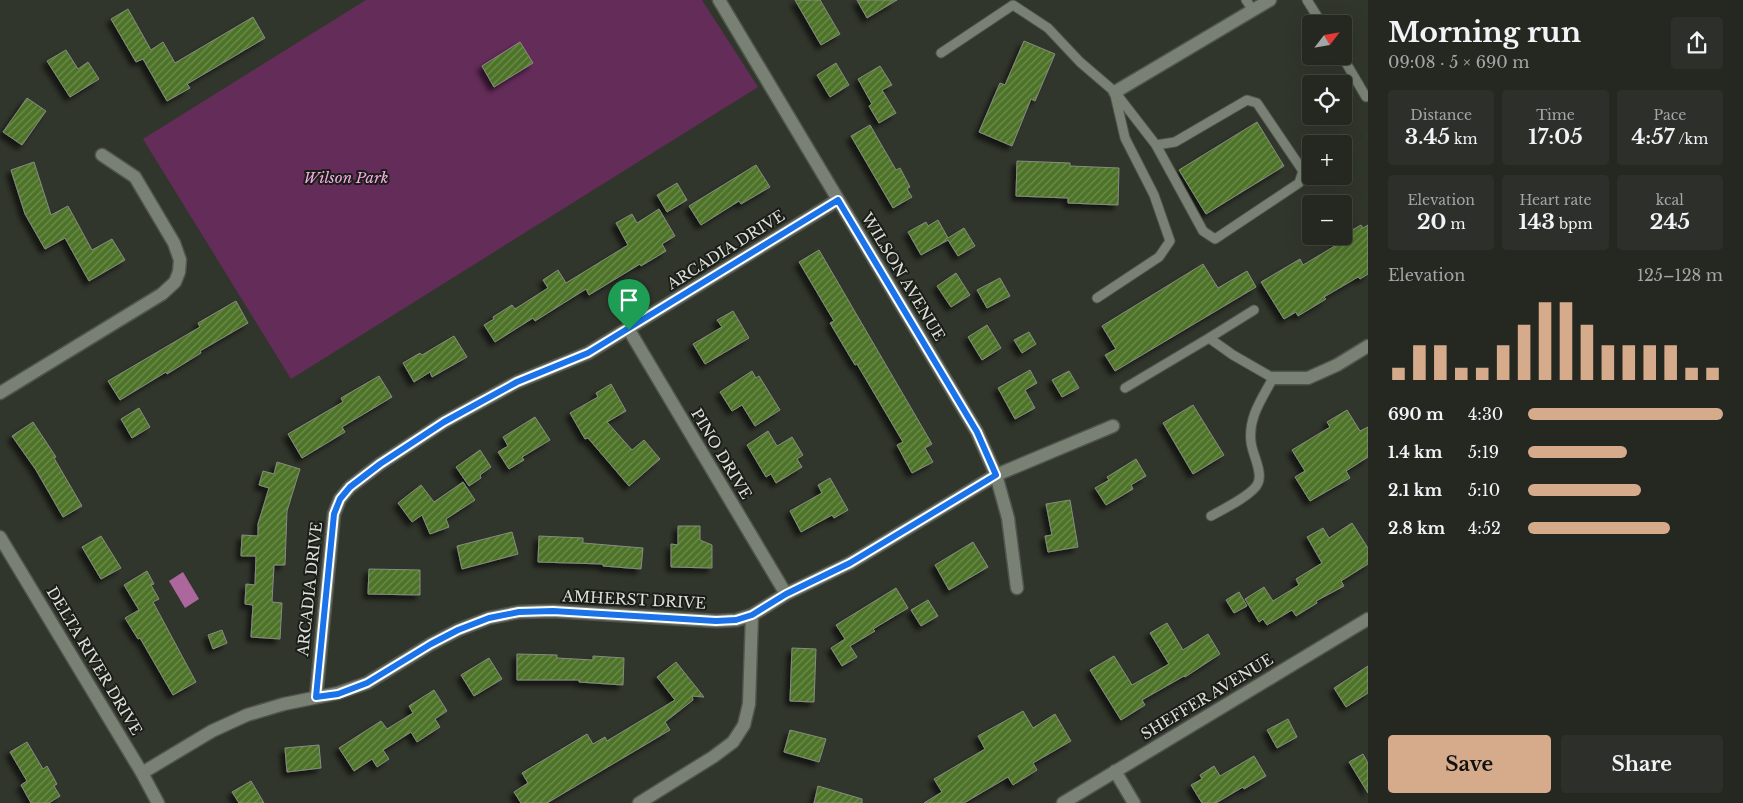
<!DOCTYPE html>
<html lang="en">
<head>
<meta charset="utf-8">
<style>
	:root { --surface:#252821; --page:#2d302a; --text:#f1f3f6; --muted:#a3a6a5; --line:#42443f; --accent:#d6ab8b }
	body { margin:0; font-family:"Libre Baskerville",serif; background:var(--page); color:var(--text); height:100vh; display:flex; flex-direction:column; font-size:19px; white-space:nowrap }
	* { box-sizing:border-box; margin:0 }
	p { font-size:16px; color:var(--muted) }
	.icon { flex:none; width:28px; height:28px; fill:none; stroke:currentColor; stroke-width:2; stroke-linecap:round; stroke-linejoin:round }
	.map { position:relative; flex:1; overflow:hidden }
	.panel { display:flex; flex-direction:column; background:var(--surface); width:375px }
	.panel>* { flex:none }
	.needle { width:32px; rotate:59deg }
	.fabs { position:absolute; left:1302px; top:15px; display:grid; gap:10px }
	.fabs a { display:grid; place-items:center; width:50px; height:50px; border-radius:5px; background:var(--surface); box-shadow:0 5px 20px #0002,0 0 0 1px var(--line); font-size:25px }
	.pin { position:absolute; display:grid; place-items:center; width:42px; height:42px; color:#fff; margin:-51px -21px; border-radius:50% 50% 50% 0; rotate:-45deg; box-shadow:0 0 5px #0007 }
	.pin .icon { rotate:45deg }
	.round { display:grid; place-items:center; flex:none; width:52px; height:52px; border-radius:5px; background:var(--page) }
	.headline { display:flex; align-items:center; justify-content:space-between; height:85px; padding:0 20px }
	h1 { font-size:28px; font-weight:800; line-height:38px }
	.figures { display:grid; grid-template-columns:repeat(3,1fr); gap:8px; height:85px; padding:5px 20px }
	.figures div { display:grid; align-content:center; border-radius:5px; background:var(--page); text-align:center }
	.figures b { font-size:21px; font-weight:800 }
	.figures small { font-size:14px; font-weight:400 }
	.figures p { font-size:14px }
	.chart { height:140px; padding:10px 20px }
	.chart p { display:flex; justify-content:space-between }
	.chart svg { width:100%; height:90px; margin-top:5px; stroke:var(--accent); stroke-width:6 }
	.primary-button { display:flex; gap:10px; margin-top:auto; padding:10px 20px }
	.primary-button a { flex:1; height:58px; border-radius:5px; background:var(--accent); color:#111; font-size:20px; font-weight:800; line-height:58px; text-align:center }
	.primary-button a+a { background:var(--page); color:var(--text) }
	ul { padding:0 20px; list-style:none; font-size:16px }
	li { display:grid; grid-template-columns:80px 60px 1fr; align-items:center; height:38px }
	li i { height:12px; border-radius:6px; background:var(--accent) }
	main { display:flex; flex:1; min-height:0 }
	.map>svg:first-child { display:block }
	.green { fill:#642c59 }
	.water { fill:#ac689d }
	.building { fill:url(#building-hatch); stroke:#868c81; filter:url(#shadow) }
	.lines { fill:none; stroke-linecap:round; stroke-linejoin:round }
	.service-casing { stroke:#50544c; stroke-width:11 }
	.minor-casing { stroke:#50544c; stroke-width:15 }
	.tertiary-casing { stroke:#50544c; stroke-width:15 }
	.service { stroke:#798074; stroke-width:9 }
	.minor { stroke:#798074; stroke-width:12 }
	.tertiary { stroke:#798074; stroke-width:12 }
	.route-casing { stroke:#fff; stroke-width:10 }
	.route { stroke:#1a73e8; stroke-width:6 }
	.labels { text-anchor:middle; stroke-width:4; stroke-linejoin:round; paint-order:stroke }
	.park-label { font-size:15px; font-style:italic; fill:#f5aae3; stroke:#1a1d18 }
	.street-label { font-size:15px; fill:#dce0d9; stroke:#1a1d18 }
</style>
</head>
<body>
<main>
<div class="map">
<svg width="1368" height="803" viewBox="0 0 1368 803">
	<defs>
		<pattern id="building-hatch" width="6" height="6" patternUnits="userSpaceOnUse" patternTransform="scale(1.25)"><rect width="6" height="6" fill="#4e7328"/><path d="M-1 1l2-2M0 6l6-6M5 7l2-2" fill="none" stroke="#6f8d51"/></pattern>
		<filter id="shadow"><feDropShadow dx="-4.5" dy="4.5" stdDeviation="2.5" flood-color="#0009"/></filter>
	</defs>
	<rect width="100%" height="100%" fill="#31362c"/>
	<path class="green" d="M366 0H702L758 87 291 379 143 139Z"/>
	<path class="water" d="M183 572 199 599 185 608 169 581Z"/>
	<path class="building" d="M795 0H820L840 34 821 45Z
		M857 0H897L867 18Z
		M128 9 151 50 163 42 175 63 253 17 265 38 187 84 190 88 167 101 143 59 136 62 111 19Z
		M1024 41 1055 54 1035 101 1031 99 1012 146 979 132 1000 83 1005 85Z
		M520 42 533 63 494 87 482 66Z
		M66 50 78 69 88 62 99 79 70 97 47 61Z
		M836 63 849 85 830 97 817 75Z
		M880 66 892 85 882 90 896 113 879 123 869 106 872 104 858 79Z
		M27 98 46 111 22 145 3 132Z
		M1257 122 1284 166 1206 214 1179 170Z
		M870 125 896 170 900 168 910 187 907 189 912 197 893 208 851 136Z
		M1017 161 1070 163V166L1119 168 1118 205 1068 203V198L1016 196Z
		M34 162 51 215 68 206 92 250 112 239 125 260 89 281 65 238 45 249 25 214 11 170Z
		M756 165 770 187 741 204 739 201 701 225 689 206Z
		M677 183 687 200 667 212 657 195Z
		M659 209 675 236 662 244 666 251 641 266 640 264 589 295 586 289 535 321 533 318 495 342 484 325 494 319 493 317 512 305 515 309 548 288 543 280 558 270 566 283 628 245 616 223 632 214 637 223Z
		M938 220 948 238 964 228 975 246 958 256 948 240 921 255 908 232 926 222 928 226Z
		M1361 225 1363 228 1368 225V274L1360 279 1358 277 1324 297 1326 299 1298 316 1296 312 1284 319 1261 282 1300 259 1303 265 1338 244 1335 240Z
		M819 250 932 444 925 448 933 462 912 473 897 445 903 442 857 364 855 365 830 323 834 321 799 262Z
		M1203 264 1218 288 1247 271 1256 287 1115 371 1105 355 1116 349 1102 326Z
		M956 273 970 295 951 307 937 286Z
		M1000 278 1010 296 987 308 977 290Z
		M236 301 248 323 200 351 201 353 167 374 166 372 120 400 108 381 200 327 198 323Z
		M733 311 749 338 705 364 693 344 722 327 717 320Z
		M987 325 1001 348 982 360 968 337Z
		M1029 332 1036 344 1022 353 1014 340Z
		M454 336 467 357 432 377 430 372 414 382 403 363 420 353 422 355Z
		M1030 370 1037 383 1025 390 1035 408 1015 419 998 388Z
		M752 371 756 378 759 376 780 410 755 426 742 405 732 411 720 392Z
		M1069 371 1079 388 1062 397 1052 380Z
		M379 376 392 397 342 427 345 432 302 458 288 434 343 402 341 398Z
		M611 384 626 411 607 422 632 450 644 440 660 459 629 486 588 438 585 439 570 413 598 397 596 393Z
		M1193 405 1224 455 1193 474 1163 423Z
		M139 408 150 427 132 438 121 419Z
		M1347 410 1360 431 1368 427V457L1346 471 1350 478 1310 501 1295 477 1305 471 1292 450 1330 427 1327 422Z
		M535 417 550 440 522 457 524 460 509 469 498 452 508 446 503 437Z
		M33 422 56 457 54 458 82 506 63 517 36 470 12 436Z
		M768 431 777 446 792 437 803 455 797 459 802 467 776 483 771 474 766 477 747 445Z
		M480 450 491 467 480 475 481 478 469 486 456 467Z
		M1136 459 1146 476 1131 485 1133 489 1106 505 1095 488 1109 480 1107 477Z
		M277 462 300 469 287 511 285 565H274L272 602 282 603 280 639 251 637 253 605 245 604 246 584 255 585 256 556H241L242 535 258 536V524L269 488 259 485 263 471 274 474Z
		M830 478 848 510 834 518 832 515 801 532 790 511 822 493 818 485Z
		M463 482 475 500 446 519 449 527 430 534 422 515 412 522 398 503 421 485 434 502Z
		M1070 500 1078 547 1048 552 1045 536 1052 535 1046 504Z
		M1352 523 1368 548V564L1341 581 1344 586 1316 601 1317 603 1296 616 1292 610 1267 625 1263 619 1259 622 1245 599 1264 587 1273 601 1299 585 1296 579 1322 563 1307 537 1323 528 1329 538Z
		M678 526H700V540L712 545V568L671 567V544L678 545Z
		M512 532 518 554 462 569 457 546Z
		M101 536 121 568 101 579 82 547Z
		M539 536 583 538V543L643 548 641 569 603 566V564L538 562Z
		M973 542 988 567 949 590 935 565Z
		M369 569 420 570V595L368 594Z
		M147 571 154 584 151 585 159 599 153 602 196 682 173 695 140 638 138 639 125 618 139 610 124 585Z
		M896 588 908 608 873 629 875 631 850 646 857 657 842 666 831 648 845 639 836 625Z
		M1239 592 1247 606 1234 613 1226 600Z
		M928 600 938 616 921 626 911 610Z
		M1167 623 1183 650 1208 634 1220 654 1185 677 1184 676 1142 700 1145 705 1121 720 1090 670 1114 656 1132 685 1169 664 1150 633Z
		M222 630 227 643 213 649 208 635Z
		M792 648 816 649 814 702 790 701Z
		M517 654 557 655V658L593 660V656L624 658 623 685 579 682V680H517Z
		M489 658 502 679 474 696 461 675Z
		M676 662 704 697 692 696 693 700 665 722 670 730 547 803H521L514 792 528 783 522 773 587 734 593 744 605 737 607 741 675 700 657 677Z
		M1368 666V693L1346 707 1334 688Z
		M434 690 447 711 435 719 440 727 417 742 411 732 383 750 389 759 377 767 372 759 354 771 339 748 381 721 387 729 413 713 409 706Z
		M1023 711 1033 728 1055 714 1071 741 1033 763 1037 770 1013 785 1008 777 964 803H924L942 792 934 779 985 749 978 736Z
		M1288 719 1297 737 1277 748 1267 730Z
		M790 730 826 739 819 762 784 752Z
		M27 742 43 769 47 766 57 784 54 786 60 796 49 803H31L21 785 27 781 10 752Z
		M319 745 321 768 287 772 285 748Z
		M1363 754 1368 763V793L1349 762Z
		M1254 756 1266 776 1244 789 1243 787 1216 803H1202L1191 785 1202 779 1200 775 1214 766 1220 776Z
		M251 781 264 803H239L232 792Z
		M818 786 862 799V803H814Z"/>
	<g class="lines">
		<g class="service-casing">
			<path id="service" d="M1246 0 1253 10
				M1307 0 1322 24
				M941 53 1013 5 1048 28 1080 62 1115 92 1156 145 1175 142 1247 100 1257 103 1303 171 1299 183 1215 239 1203 231 1156 145
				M1342 56 1366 97
				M1097 298 1159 257 1170 241 1154 195 1125 138 1115 95
				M1209 338 1254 310
				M1125 388 1209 338 1233 355 1273 378C1262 399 1248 417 1251 442 1252 454 1263 471 1258 483 1254 494 1222 510 1211 516"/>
		</g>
		<g class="minor-casing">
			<path id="minor" d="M719 0 977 432 996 475 1008 518 1017 588
				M1115 92 1270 0
				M629 330 786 594
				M1273 378H1308L1337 365 1368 346
				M0 393 162 294 175 282 179 272 180 260 174 243 135 177 102 155
				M316 697 334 514 340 499 350 487 380 464 444 422 517 382 588 353 838 200
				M1115 771 1134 803
				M142 773 212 731 247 715 284 704 338 693 367 683 431 644 458 630 489 618 519 612 553 611 716 621 736 620 752 615 786 594 850 563 996 475 1113 426
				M639 803 713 757 733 742 744 725 749 704 752 615
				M1063 803 1368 619"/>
		</g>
		<g class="tertiary-casing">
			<path id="tertiary" d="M0 537 142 773 158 803"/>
		</g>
		<use href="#service" class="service"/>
		<use href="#minor" class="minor"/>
		<use href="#tertiary" class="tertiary"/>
	</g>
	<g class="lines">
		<g class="route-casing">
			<path id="route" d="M838 200 977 432 996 475 850 563 786 594 752 615 736 620 716 621 553 611 519 612 489 618 458 630 431 644 367 683 338 694 316 697 334 514 340 499 350 487 380 464 444 422 517 382 588 353Z"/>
		</g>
		<use href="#route" class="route"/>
	</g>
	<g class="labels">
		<g class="park-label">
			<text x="346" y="183">Wilson Park</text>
		</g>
		<g class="street-label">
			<text transform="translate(726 250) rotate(-32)" y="5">ARCADIA DRIVE</text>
			<text transform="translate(903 277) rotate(59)" y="5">WILSON AVENUE</text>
			<text transform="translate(721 454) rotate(59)" y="5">PINO DRIVE</text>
			<text transform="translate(310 589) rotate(-84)" y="5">ARCADIA DRIVE</text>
			<text transform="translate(634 600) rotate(3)" y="5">AMHERST DRIVE</text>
			<text transform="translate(94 661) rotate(59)" y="5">DELTA RIVER DRIVE</text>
			<text transform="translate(1207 697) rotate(-31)" y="5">SHEFFER AVENUE</text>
		</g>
	</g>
</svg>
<div class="fabs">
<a><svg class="needle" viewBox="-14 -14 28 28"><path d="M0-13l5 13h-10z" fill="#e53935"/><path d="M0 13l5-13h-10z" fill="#a3a6a5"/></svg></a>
<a><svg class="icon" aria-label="locate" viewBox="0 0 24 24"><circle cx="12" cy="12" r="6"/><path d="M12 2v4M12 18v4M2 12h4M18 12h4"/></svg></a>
<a>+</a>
<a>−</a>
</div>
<div class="pin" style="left:629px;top:330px;background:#1e9e55"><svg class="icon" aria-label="arrive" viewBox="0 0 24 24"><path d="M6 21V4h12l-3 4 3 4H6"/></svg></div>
</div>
<section class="panel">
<div class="headline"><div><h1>Morning run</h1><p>09:08 · 5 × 690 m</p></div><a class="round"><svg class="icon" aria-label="share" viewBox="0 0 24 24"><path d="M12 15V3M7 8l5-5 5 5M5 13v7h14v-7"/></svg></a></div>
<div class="figures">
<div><p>Distance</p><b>3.45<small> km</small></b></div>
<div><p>Time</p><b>17:05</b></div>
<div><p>Pace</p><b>4:57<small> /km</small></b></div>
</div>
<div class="figures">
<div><p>Elevation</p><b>20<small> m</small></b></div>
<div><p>Heart rate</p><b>143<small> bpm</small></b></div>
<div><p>kcal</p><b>245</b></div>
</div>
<div class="chart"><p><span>Elevation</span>125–128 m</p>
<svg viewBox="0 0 160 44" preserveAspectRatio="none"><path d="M5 44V38M15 44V27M25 44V27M35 44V38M45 44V38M55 44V27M65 44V17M75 44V6M85 44V6M95 44V17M105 44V27M115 44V27M125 44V27M135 44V27M145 44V38M155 44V38"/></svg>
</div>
<ul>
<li><b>690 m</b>4:30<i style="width:100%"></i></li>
<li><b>1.4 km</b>5:19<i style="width:51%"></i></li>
<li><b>2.1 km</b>5:10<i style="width:58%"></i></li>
<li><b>2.8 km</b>4:52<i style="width:73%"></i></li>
</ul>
<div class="primary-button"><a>Save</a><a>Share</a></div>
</section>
</main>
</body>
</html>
